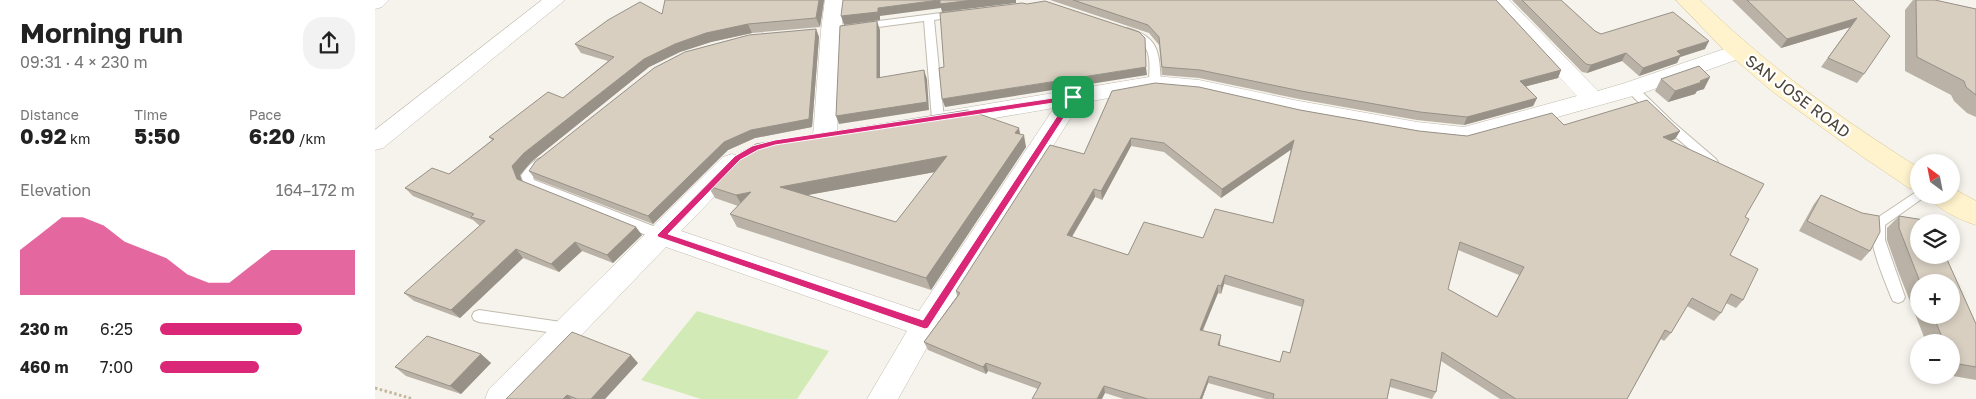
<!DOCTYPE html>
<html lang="en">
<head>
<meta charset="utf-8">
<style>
	:root { --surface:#fff; --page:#f2f2f2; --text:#222; --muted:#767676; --accent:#db2777 }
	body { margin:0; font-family:"Golos Text",sans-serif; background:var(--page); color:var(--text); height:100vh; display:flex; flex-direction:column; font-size:19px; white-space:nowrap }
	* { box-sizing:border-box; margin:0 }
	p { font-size:16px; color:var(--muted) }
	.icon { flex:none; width:28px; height:28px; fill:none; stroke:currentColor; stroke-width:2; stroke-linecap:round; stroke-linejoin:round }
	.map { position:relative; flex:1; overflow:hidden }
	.details { display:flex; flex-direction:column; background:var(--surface); width:375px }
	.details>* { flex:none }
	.needle { width:32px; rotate:328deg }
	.controls { position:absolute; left:1535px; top:154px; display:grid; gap:10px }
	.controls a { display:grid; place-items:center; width:50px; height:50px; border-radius:50%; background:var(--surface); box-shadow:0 2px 8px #0003; font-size:25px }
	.pin { position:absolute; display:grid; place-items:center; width:42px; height:42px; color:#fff; margin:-21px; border-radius:10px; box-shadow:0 2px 8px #0006 }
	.round { display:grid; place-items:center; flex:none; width:52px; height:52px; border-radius:20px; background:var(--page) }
	.overview { display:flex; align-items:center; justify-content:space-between; height:85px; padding:0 20px }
	h1 { font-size:28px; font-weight:700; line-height:38px }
	.metrics { display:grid; grid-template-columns:repeat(3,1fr); gap:8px; height:85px; padding:5px 20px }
	.metrics div { display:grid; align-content:center }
	.metrics b { font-size:21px; font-weight:700 }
	.metrics small { font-size:14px; font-weight:400 }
	.metrics p { font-size:14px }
	.chart { height:140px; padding:10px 20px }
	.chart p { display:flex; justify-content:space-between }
	.chart svg { width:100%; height:90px; margin-top:5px; fill:var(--accent); opacity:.7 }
	ul { padding:0 20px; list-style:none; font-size:16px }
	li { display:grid; grid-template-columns:80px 60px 1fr; align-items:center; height:38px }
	li i { height:12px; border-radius:6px; background:var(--accent) }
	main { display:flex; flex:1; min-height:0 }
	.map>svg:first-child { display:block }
	.green { fill:#d2eab5 }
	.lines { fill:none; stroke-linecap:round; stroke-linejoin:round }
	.service-casing { stroke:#c2bbae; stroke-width:2 }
	.minor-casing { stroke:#c2bbae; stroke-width:1 }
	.secondary-casing { stroke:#d6c79b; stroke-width:1 }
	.path { stroke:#c4b79f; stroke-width:3; stroke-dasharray:2.5 2.5; stroke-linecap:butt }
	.service { fill:#fff; fill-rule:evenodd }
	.minor { fill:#fff; fill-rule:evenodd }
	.secondary { fill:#fff3cd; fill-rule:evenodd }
	.wall { fill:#bab2a6; fill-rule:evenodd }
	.shaded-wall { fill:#979187 }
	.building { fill:#d8cfc1; stroke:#979187; fill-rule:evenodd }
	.route { fill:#db2777; stroke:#fff; fill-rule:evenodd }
	.labels { text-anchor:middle; stroke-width:4.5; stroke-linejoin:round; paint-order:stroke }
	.street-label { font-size:16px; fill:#4b4439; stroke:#fff }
</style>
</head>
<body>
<main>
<section class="details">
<div class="overview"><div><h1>Morning run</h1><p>09:31 · 4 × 230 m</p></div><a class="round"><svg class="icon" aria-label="share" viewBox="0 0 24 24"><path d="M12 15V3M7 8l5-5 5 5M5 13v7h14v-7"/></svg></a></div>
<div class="metrics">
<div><p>Distance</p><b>0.92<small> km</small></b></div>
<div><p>Time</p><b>5:50</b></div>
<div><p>Pace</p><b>6:20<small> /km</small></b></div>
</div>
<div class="chart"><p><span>Elevation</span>164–172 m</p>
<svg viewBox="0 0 160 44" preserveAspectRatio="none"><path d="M0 44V22L10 14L20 6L30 6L40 10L50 18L60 22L70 26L80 34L90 38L100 38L110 30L120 22L130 22L140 22L150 22L160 22V44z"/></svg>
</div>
<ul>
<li><b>230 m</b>6:25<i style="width:73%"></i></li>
<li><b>460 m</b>7:00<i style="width:51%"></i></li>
</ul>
</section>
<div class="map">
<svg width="1601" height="399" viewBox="0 0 1601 399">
	<rect width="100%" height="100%" fill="#f6f3ec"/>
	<path class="green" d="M322 311 454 351 422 399H326L266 380Z"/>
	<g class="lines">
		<g class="service-casing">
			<path id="service" d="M582 11 586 12V16L559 20 569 119 563 123 557 119 549 21 488 29 483 26 488 23Z
				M752 28C785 37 784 53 786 83L784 86H776L774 83C774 69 778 50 764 41 759 37 751 36 747 31L748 29Z
				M1257 85 1261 86 1298 122 1341 159 1343 162 1341 165H1333L1290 128 1253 92 1251 89Z
				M166 158 172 162 158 177 159 180 291 231 292 235 291 239H281L150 186 146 176C150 169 158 160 166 158Z
				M1544 190V195H1550L1548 198 1510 225V240L1530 297 1528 301 1523 303 1518 301 1516 297C1509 278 1490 238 1499 220Z
				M104 310 193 323 198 325 200 329 198 333 193 335 104 322 99 320 97 316 99 312Z"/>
		</g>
		<g class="minor-casing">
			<path id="minor" d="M0 0H14L7 7 0 9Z
				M167 0H190L8 148 0 150V130Z
				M450 0H470L466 31 462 136 458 142 450 144 442 142 438 136 446 31Z
				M1113 0H1134L1223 91 1250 83 1364 44 1372 46 1375 51 1372 56 1265 94 1089 143 1042 138 924 117 824 94 780 90 705 103 560 333 523 399H492L532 331 291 247 145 399H110L114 389 348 157 357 154 366 157 369 163 366 169 306 231 544 311 679 108 567 127 559 125 555 119 559 113 780 76 824 80 924 101 1042 122 1089 127 1202 96Z"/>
		</g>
		<g class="secondary-casing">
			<path id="secondary" d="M1301 0H1325C1391 65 1465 118 1544 168V191L1534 188 1488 157 1398 92 1349 50Z
				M1577 188 1601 201V225C1585 220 1561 209 1553 195H1576Z"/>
		</g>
		<path class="path" d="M0 388 38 399"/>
		<use href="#service" class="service"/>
		<use href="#minor" class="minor"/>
		<use href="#secondary" class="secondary"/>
	</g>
	<path class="wall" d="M449 0 445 27 377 33 336 42 305 52 274 67 156 162 145 175 147 181 267 235 238 263 207 251 184 272 148 258 85 318 39 301 29 293 105 226 98 220 38 196 30 188 74 174 117 140 114 137 188 98 233 61 206 53 200 44 287 14Z
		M675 0H1121L1186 70 1183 78 1151 86 1162 98 1158 106 1089 125 1042 120 924 99 824 78 787 75 784 45 774 33Z
		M1137 0H1186L1220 31 1226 34 1330 49 1305 57 1302 63 1264 76 1247 61 1212 73 1207 72Z
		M1357 0H1478L1489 74 1482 83 1446 67 1475 27 1406 48Z
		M1538 0H1560L1601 9V117L1592 113 1579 101 1576 95 1530 71V10Z
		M441 29 444 37 437 127 380 138 353 150 278 224 160 179 154 171Z
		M1286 79 1329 89 1322 91 1320 94 1293 102 1280 91Z
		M737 91 925 110 1044 131 1092 136 1189 125 1305 131 1300 139 1295 141 1370 217 1355 255 1368 300 1361 308 1351 303 1346 313 1339 321 1312 306 1296 333 1289 341 1286 339 1252 399H1125L1066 361 1061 392 1057 399 1015 387 1012 399H891L833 383 827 399H749L730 393 663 389 613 371 611 374 553 350 549 342 582 296 581 291 709 154ZM756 146 789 152 846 198 916 149 898 223 753 255 697 237 720 197 727 200ZM1083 250 1144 275 1122 317 1073 289ZM849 284 927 307 915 353 905 362 845 346V343L828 330 843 293 846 294Z
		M645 134 651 147 556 290 362 227 355 214 363 206 340 198 333 186ZM561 172 521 222 432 195Z
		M1446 195 1487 213 1495 251 1486 261 1424 231 1439 204Z
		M1524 216 1555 221 1556 222H1544V255H1570L1601 324V380L1572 375H1576V342H1551L1523 271 1512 240V228ZM1544 282H1576V315H1544Z
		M106 354 116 363 86 394 31 376 20 367Z
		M263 363 230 399H131Z"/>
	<path class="shaded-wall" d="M444 0H449L445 27 441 18Z
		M564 0H641V3L567 12 566 8 505 16V20L469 25 466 16 503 8Z
		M1482 18 1476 27 1406 48 1412 39Z
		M502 21 505 30V86L502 78Z
		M373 24 377 33 336 42 305 52 274 67 156 162 145 175 149 188 142 179 137 166 149 153 269 59 300 44 331 33Z
		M441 29 444 37 437 127 380 138 353 150 278 224 273 216Z
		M1334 41 1330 49 1305 57 1302 63 1264 76 1268 68 1302 51Z
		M1251 53 1247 61 1212 73 1216 65Z
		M771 67 772 75 570 107 567 99Z
		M549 70 552 79 554 110 464 124 461 116Z
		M1186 70 1183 78 1142 89 1145 81Z
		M1335 77 1329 89 1322 91 1320 94 1293 102 1300 91Z
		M1162 98 1158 106 1089 125 1092 117Z
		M644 128 646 139 649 135 651 147 556 290 551 278 640 133Z
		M1305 131 1300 139 1283 146 1288 137Z
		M756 138V146L727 200 726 191Z
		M919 140 917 149 846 198 847 189Z
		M572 156 576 169 411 199 405 187Z
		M719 189 720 197 693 243 692 235Z
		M376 192 368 207 361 195Z
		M261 227 267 235 238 263 232 255Z
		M200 242 207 251 184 272 176 264Z
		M141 249 148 258 85 318 76 310Z
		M850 275 849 284 846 294V286Z
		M843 285V293L825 337V330Z
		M846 335 845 343 842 353 843 345Z
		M106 354 116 363 86 394 75 386Z
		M256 355 263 363 230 399H216Z
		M611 363 613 371 611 374 608 367Z
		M834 376 833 383 827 399H825Z
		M729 386 730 393 727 399H722Z
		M192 395 197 399H188Z"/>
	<path class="building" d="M290 0H444L441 18 373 24 331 33 300 44 269 59 149 153 137 166 142 179 261 227 232 255 200 242 176 264 141 249 76 310 29 293 110 221 96 217 99 214 30 188 57 168 74 174 119 139 114 137 173 92 188 98 239 57 200 44 233 20 265 2 287 14Z
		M468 0H564L503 8V12L466 16Z
		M565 0H598L565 4Z
		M698 0H1121L1186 70 1145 81 1162 98 1092 117 1045 112 926 91 825 70 787 67 784 37 773 25Z
		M1147 0H1186L1220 31 1226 34 1298 12 1334 41 1302 51 1306 55 1268 68 1251 53 1216 65 1211 64Z
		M1372 0H1478L1515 36 1489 74 1453 58 1482 18 1412 39Z
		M1541 0H1560L1601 9V95L1591 87 1589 81 1542 57Z
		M670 1 764 32 770 38 771 67 567 99 564 68 569 67 565 13 647 3 652 4Z
		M502 21V78L549 70 552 102 461 116 465 26Z
		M441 29 434 119 376 130 349 142 273 216 154 171 160 162 279 68 310 52 374 35Z
		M1324 66 1335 77 1325 81 1327 82 1300 91 1286 79Z
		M780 83 824 87 925 110 1044 131 1092 136 1177 113 1189 125 1272 100 1305 131 1288 137 1389 184 1370 217 1374 219 1355 255 1383 269 1368 300 1356 294 1346 313 1317 298 1296 333 1290 330 1252 399H1141L1067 352 1061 392 1016 379 1012 399H898L899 394 834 376 825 399H773L729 386 722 399H657L666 383 611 363 608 367 549 342 585 293 581 291 675 145 709 154 737 91ZM756 138 789 143 847 189 919 140 898 223 840 209 828 238 769 222 753 255 692 235 719 189 726 191ZM1085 242 1149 267 1122 317 1073 289ZM850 275 929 300 915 353 908 351 905 362 843 345 846 335 825 330 843 285 846 286Z
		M593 110 644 128 640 133 649 135 551 278 355 214 376 192 361 195 333 186 365 153 381 144ZM572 156 521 222 405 187Z
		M1446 195 1487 213 1504 216 1505 232 1495 251 1432 221Z
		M1524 216 1555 221 1556 222H1544V255H1570L1601 324V367L1578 363 1576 359V342H1569L1558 315H1576V282H1545L1524 228Z
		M197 332 256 355 216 399H202L192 395 188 399H131Z
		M52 336 106 354 75 386 20 367Z"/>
	<path class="route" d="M698 95 702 97 701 99 553 328 550 329 283 237 282 235 360 156 377 146 400 140ZM692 101 548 320 293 234 365 160 383 150 400 145Z"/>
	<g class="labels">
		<g class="street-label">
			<text transform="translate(1423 96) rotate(37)" y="6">SAN JOSE ROAD</text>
		</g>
	</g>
</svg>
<div class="controls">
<a><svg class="needle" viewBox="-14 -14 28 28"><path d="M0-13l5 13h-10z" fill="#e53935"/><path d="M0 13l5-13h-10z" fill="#767676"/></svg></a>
<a><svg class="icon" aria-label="layers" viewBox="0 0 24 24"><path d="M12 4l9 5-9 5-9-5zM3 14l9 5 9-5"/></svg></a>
<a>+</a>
<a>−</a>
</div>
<div class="pin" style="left:698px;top:97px;background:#1e9e55"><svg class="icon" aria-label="arrive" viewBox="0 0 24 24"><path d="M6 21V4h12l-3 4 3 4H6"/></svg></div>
</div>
</main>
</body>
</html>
